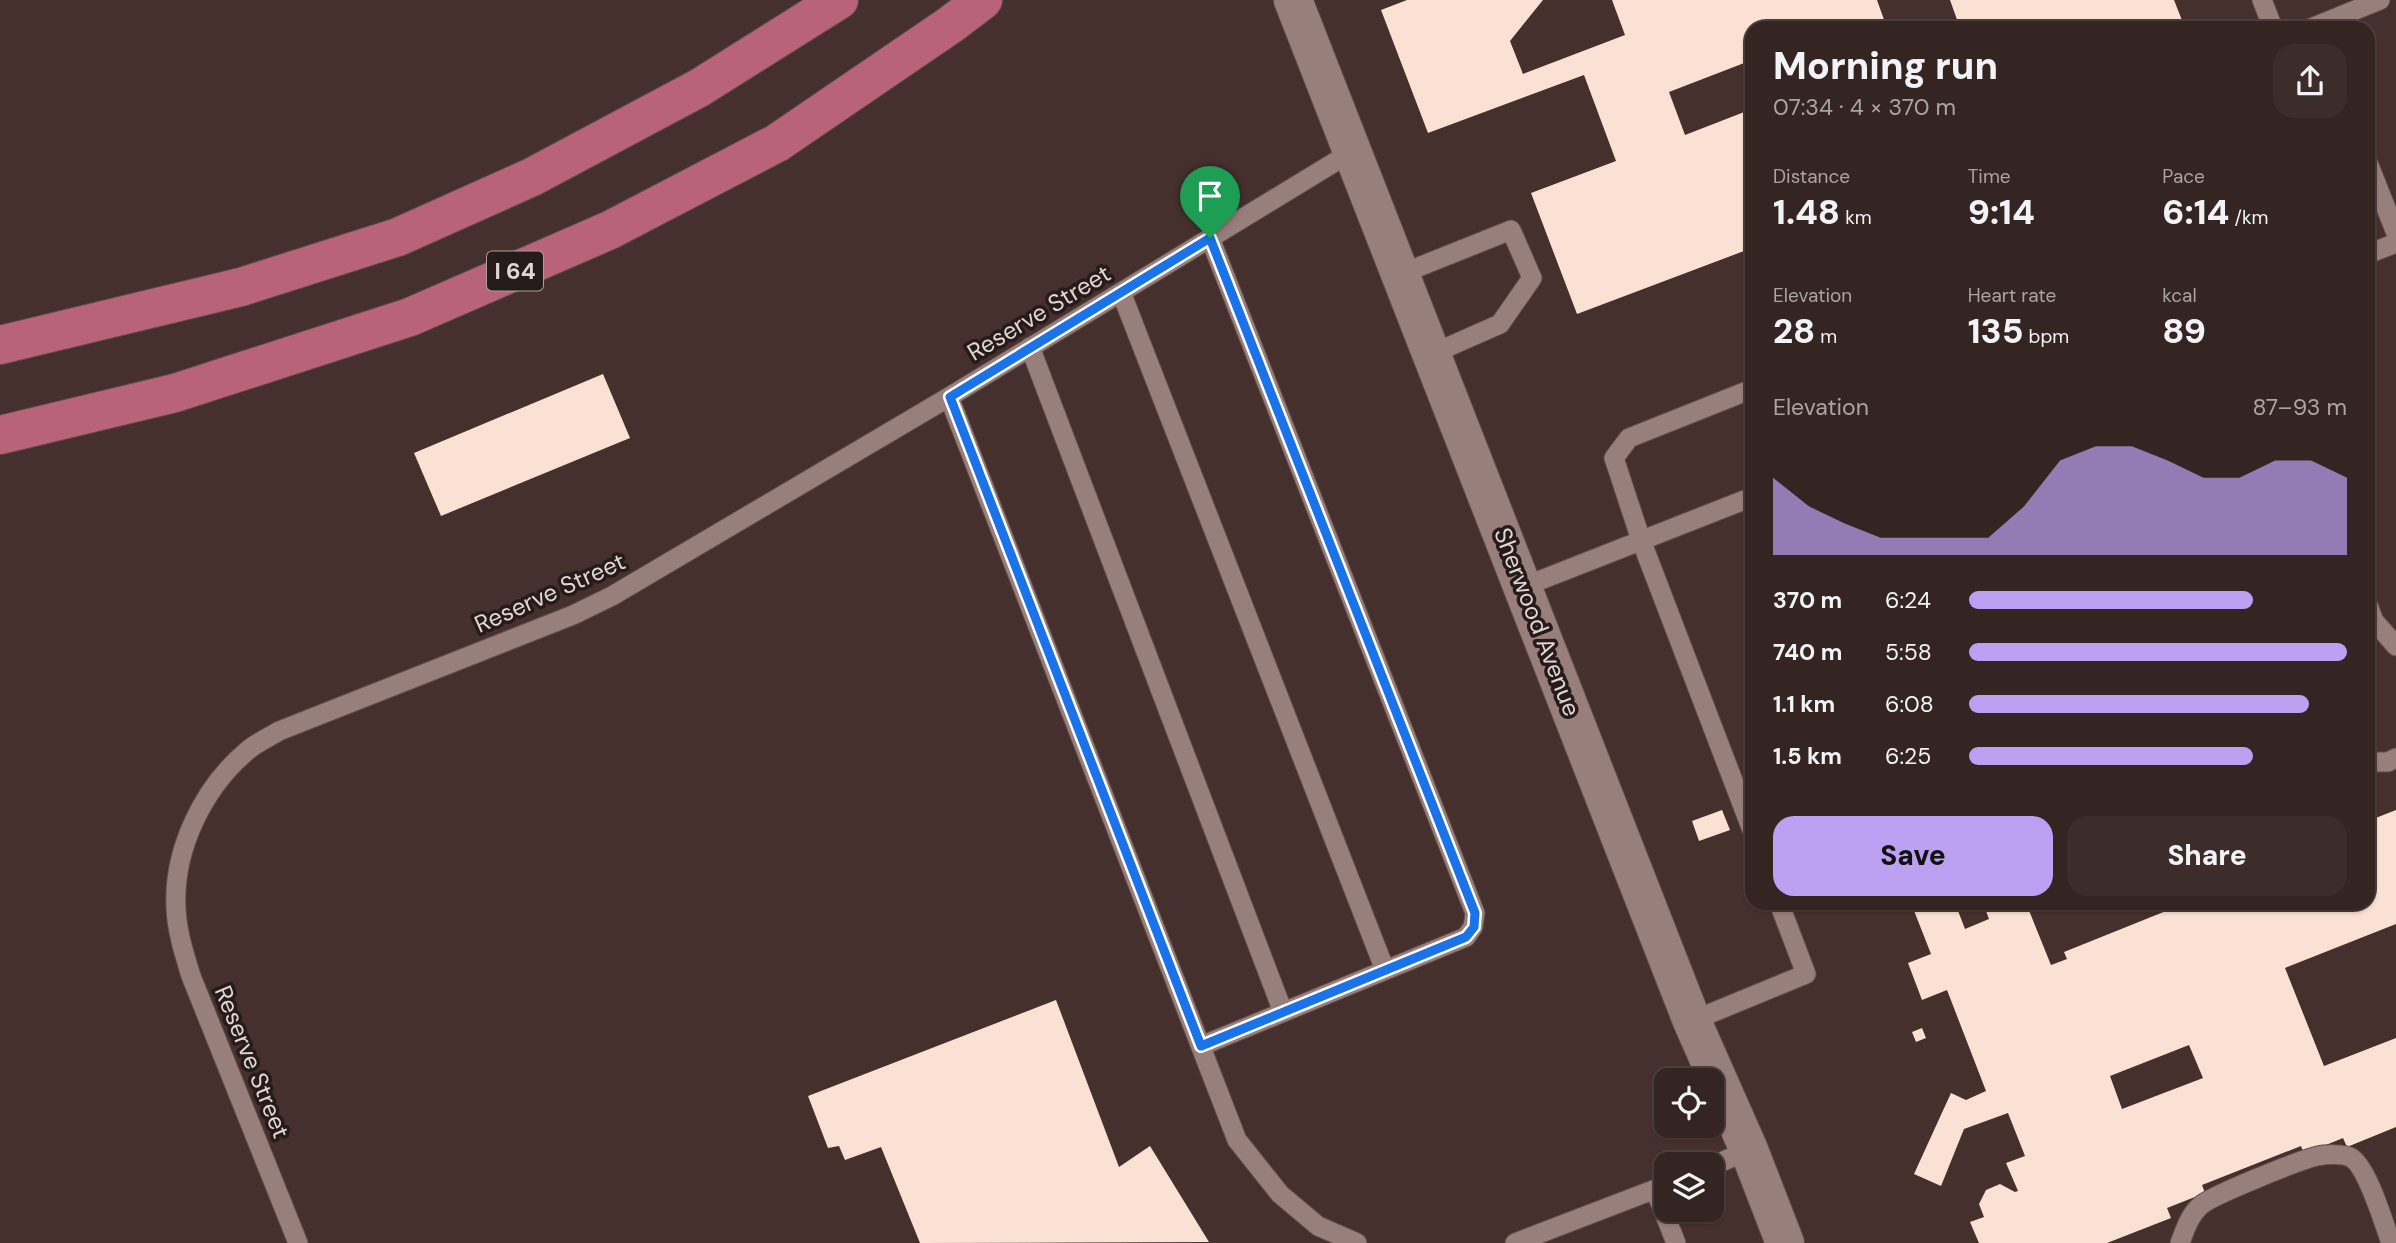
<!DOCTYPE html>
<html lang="en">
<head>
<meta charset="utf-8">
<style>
	:root { --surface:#342422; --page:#3c2c2a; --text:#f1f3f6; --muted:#a9a4a5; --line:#4e4140; --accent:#bca0f2 }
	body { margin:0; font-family:"DM Sans",sans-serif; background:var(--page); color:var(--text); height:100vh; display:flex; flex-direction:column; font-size:26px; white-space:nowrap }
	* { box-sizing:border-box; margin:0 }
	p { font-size:23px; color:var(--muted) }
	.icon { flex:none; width:38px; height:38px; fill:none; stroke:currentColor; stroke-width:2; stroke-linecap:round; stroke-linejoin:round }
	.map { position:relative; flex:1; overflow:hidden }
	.details { position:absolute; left:1745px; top:21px; width:630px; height:889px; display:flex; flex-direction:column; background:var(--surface); border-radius:21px; box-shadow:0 2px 5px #0004,0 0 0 2px var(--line) }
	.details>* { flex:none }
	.buttons { position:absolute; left:1654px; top:1068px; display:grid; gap:14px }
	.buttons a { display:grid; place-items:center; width:70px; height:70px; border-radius:14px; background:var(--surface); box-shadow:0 2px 5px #0004,0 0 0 2px var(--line); font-size:35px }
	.pin { position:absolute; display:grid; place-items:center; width:60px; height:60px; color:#fff; margin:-72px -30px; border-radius:50% 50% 50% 0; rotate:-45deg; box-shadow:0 0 7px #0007 }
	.pin .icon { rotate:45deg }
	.round { display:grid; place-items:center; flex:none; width:74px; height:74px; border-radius:21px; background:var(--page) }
	.overview { display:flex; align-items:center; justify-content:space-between; height:119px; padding:0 28px }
	h1 { font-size:38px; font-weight:800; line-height:52px }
	.metrics { display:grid; grid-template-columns:repeat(3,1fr); gap:10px; height:119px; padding:7px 28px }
	.metrics div { display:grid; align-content:center }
	.metrics b { font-size:35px; font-weight:800 }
	.metrics small { font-size:19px; font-weight:400 }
	.metrics p { font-size:19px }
	.chart { height:196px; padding:14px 28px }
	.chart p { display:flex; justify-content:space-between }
	.chart svg { width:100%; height:126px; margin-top:7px; fill:var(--accent); opacity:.7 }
	.action { display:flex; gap:14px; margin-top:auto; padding:14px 28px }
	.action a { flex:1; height:80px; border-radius:21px; background:var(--accent); color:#111; font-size:28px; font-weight:800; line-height:80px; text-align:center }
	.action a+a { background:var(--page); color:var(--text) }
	ul { padding:0 28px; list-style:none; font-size:23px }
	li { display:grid; grid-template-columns:112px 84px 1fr; align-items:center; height:52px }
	li i { height:18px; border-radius:9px; background:var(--accent) }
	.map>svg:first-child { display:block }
	.building { fill:#fae1d3; fill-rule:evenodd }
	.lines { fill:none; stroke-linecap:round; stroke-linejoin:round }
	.service-casing { stroke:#5f4d4a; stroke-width:21 }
	.tertiary-casing { stroke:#5f4d4a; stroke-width:40 }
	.motorway-casing { stroke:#5f4d4a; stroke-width:40 }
	.service { stroke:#997f7b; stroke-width:19 }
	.tertiary { stroke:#997f7b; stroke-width:38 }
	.motorway { stroke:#b9637a; stroke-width:38 }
	.route-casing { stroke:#fff; stroke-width:14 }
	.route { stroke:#1a73e8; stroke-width:9 }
	.labels { text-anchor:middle; stroke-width:7; stroke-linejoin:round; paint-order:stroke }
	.shield { fill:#251b1a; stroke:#aa9d9c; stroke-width:2 }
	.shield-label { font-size:23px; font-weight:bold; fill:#e3d5d3 }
	.street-label { font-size:24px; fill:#e3d5d3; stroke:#251b1a }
</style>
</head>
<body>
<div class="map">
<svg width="2396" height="1243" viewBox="0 0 2396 1243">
	<rect width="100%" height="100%" fill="#46302d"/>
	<path class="building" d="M1407 0H1543L1510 41 1523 74 1625 35 1612 0H1877L1887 28H1752V60L1669 92 1685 135 1752 109V248L1577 314 1531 193 1616 161 1584 75 1428 133 1381 10Z
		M1950 0H2174L2185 28H1960Z
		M603 374 630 438 441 516 414 453Z
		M1722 810 1730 830 1699 841 1692 821Z
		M2396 810V924L2285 968 2324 1066 2396 1038V1127L2347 1147 2343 1138 2304 1154 2301 1146 2202 1185 2205 1193 2167 1208 2171 1218 2107 1243H1979L1970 1222 1984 1217 1979 1204 1986 1190 2000 1184 2015 1192 2018 1191 2006 1163 2025 1156 2008 1113 1964 1129 1941 1186 1914 1174 1951 1093 1966 1100 1986 1091 1947 990 1922 1000 1908 963 1931 954 1911 903H1955L1965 929 1989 919 1983 903H2039L2028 908 2051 965 2067 959 2064 952 2166 911 2163 903H2368V821ZM2189 1045 2203 1078 2122 1109 2110 1076Z
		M1056 1000 1119 1167 1150 1146 1209 1242 920 1243 881 1147 845 1160 839 1146 828 1148 808 1096Z
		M1922 1028 1926 1038 1916 1042 1912 1032Z"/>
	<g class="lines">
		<g class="service-casing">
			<path id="service" d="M2262 0 2273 28
				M2311 28 2380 0
				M2368 163 2396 233
				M2368 254 2396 243
				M1401 274 1511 230 1532 278 1500 324 1432 354
				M1121 292 1385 970
				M1030 347 1283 1012
				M1752 389 1629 438 1614 458 1641 540 1752 830
				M949 397 1237 1140 1280 1194 1318 1226 1357 1243
				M1523 587 1752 497
				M2368 605 2374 621 2396 646
				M2368 762H2388L2396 758
				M1692 1021 1806 974 1779 903
				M1201 1046 1466 937 1473 927 1475 913 1210 238
				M1712 1166 1749 1150
				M1655 1190 1676 1243
				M298 1243 191 976C184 953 177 932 176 908 173 850 203 788 247 751 256 743 268 738 279 731L573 615 612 596 949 397 1353 151
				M1515 1243 1666 1185
				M2180 1243C2185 1230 2189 1216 2200 1206 2210 1196 2302 1159 2318 1156 2326 1154 2343 1154 2350 1157 2367 1165 2384 1224 2391 1243"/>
		</g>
		<g class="tertiary-casing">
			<path id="tertiary" d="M1293 0 1692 1021 1749 1150 1785 1243"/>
		</g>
		<g class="motorway-casing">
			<path id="motorway" d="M0 345 241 287 398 237 532 177 699 88 839 0
				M0 435 175 393 410 317 610 230 777 143 950 25 983 0"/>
		</g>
		<use href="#service" class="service"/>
		<use href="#tertiary" class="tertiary"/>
		<use href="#motorway" class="motorway"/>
	</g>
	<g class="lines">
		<g class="route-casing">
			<path id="route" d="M1210 238 1475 913 1474 927 1466 937 1201 1046 950 397Z"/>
		</g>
		<use href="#route" class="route"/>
	</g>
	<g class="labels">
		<rect class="shield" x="487" y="251.5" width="56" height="39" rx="5"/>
		<g class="shield-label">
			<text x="515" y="279">I 64</text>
		</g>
		<g class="street-label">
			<text transform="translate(1039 313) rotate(-31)" y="8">Reserve Street</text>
			<text transform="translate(550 593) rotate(-24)" y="8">Reserve Street</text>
			<text transform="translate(1537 622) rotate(69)" y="8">Sherwood Avenue</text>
			<text transform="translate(252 1062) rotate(68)" y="8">Reserve Street</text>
		</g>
	</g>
</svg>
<div class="buttons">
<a><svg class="icon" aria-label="locate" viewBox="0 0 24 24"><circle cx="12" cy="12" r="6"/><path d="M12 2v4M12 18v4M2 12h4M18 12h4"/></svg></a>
<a><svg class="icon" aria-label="layers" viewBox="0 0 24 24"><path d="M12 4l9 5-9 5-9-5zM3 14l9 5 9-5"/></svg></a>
</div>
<div class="pin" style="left:1210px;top:238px;background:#1e9e55"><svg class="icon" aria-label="arrive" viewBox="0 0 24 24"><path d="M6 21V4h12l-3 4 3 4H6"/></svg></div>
<section class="details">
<div class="overview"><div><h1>Morning run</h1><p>07:34 · 4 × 370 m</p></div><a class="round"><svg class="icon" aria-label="share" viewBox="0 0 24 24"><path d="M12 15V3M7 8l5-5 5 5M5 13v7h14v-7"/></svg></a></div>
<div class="metrics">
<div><p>Distance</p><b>1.48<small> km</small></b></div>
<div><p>Time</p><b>9:14</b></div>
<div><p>Pace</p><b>6:14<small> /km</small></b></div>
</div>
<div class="metrics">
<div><p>Elevation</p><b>28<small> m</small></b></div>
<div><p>Heart rate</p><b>135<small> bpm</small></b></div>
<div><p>kcal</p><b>89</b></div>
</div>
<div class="chart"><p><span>Elevation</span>87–93 m</p>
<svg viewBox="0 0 160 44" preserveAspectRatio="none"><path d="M0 44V17L10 27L20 33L30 38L40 38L50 38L60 38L70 27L80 11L90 6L100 6L110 11L120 17L130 17L140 11L150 11L160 17V44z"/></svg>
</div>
<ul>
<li><b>370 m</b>6:24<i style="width:75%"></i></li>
<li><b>740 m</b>5:58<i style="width:100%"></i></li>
<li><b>1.1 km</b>6:08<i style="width:90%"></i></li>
<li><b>1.5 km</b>6:25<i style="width:75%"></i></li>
</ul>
<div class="action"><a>Save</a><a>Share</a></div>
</section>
</div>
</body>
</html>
